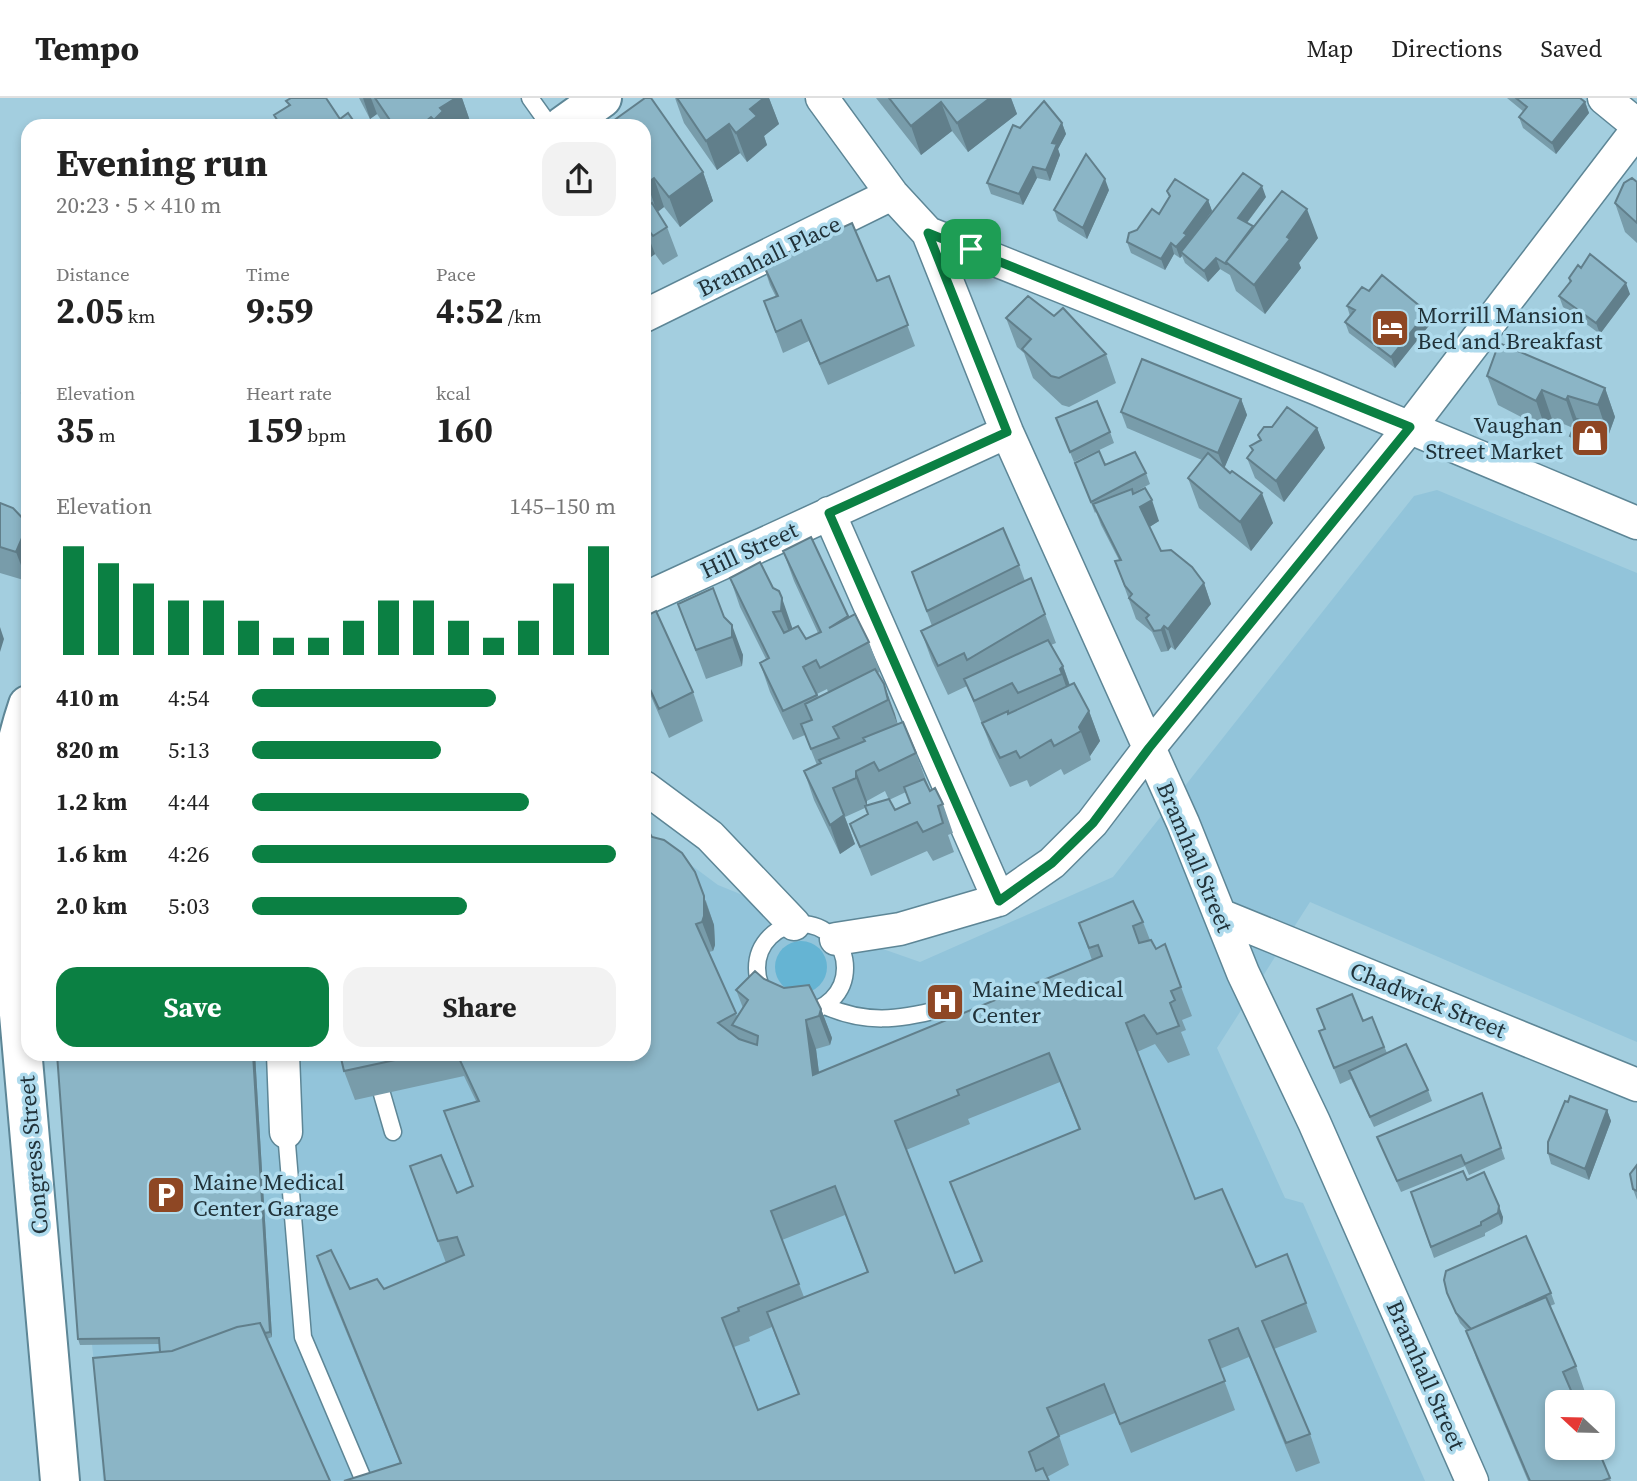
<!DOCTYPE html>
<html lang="en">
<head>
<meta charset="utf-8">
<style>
	:root { --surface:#fff; --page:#f2f2f2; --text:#222; --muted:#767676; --line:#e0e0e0; --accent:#0b8043 }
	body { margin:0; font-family:"Source Serif 4",serif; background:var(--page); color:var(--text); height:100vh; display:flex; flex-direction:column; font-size:26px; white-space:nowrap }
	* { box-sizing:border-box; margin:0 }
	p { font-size:23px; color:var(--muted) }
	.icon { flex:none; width:38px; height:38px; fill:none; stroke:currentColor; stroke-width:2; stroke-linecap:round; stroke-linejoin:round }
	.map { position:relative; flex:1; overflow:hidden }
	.details { position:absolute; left:21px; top:21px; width:630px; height:942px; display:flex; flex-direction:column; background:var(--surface); border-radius:21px; box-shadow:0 4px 10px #0003 }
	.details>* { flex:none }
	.needle { width:46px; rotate:292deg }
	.controls { position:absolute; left:1545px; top:1292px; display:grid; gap:14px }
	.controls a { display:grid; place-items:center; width:70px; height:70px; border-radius:14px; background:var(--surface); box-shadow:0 4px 10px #0003; font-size:35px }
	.pin { position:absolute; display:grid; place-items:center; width:60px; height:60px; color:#fff; margin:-30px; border-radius:14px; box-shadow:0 4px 10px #0006 }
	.round { display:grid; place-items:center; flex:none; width:74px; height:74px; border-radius:21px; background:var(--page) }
	.headline { display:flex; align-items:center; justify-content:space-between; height:119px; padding:0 35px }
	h1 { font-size:38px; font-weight:700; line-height:52px }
	.figures { display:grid; grid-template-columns:repeat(3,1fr); gap:10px; height:119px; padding:7px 35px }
	.figures div { display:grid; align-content:center }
	.figures b { font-size:35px; font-weight:700 }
	.figures small { font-size:19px; font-weight:400 }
	.figures p { font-size:19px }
	.chart { height:196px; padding:14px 35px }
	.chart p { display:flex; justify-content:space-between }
	.chart svg { width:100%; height:126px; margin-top:7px; stroke:var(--accent); stroke-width:6 }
	.action { display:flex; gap:14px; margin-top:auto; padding:14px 35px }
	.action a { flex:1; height:80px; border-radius:21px; background:var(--accent); color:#fff; font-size:28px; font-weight:700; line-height:80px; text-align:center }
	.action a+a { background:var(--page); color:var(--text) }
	ul { padding:0 35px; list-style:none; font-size:23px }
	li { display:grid; grid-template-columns:112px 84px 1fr; align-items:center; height:52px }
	li i { height:18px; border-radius:9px; background:var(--accent) }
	header { display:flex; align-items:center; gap:42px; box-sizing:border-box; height:98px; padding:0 35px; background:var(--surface); border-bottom:2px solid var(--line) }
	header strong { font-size:33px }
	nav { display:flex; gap:38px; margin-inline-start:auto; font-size:24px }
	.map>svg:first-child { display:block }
	.built { fill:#92c4da }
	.green { fill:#65b4d3 }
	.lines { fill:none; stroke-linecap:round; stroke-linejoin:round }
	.service-casing { stroke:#5d8696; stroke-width:19 }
	.minor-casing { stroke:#5d8696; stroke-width:35 }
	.primary-casing { stroke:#5d8696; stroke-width:42 }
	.service { stroke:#fff; stroke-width:16 }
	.minor { stroke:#fff; stroke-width:32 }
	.primary { stroke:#fff; stroke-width:38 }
	.wall { fill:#789caa; fill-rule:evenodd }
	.shaded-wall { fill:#617f8b }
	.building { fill:#8bb5c6; stroke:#617f8b; stroke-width:2; fill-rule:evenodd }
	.route-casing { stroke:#fff; stroke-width:14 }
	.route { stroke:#0b8043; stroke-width:9 }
	.labels { text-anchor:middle; stroke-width:7; stroke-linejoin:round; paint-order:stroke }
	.street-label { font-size:23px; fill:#213239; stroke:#afdbed }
	.poi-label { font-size:23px; fill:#213239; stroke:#afdbed; text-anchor:start }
</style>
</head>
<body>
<header>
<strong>Tempo</strong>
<nav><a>Map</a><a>Directions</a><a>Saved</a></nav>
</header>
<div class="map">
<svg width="1637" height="1383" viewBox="0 0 1637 1383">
	<rect width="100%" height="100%" fill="#a3cedf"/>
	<path class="built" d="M1437 392 1637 475V944L1310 804 1217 950 1285 1100 1303 1105 1425 1383H103L96 1283 60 956H644L656 741 718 787 823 830 920 864 1113 779 1414 398Z"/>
	<path class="green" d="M775 869a26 26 0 1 1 52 0a26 26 0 1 1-52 0Z"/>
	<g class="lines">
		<g class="service-casing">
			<path id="service" d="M530 0 550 28
				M757 870a44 44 0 1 1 88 0a44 44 0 1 1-88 0Z
				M825 908C866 926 898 922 941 911
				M382 996 393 1034
				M286 1034 303 1239 364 1383"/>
		</g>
		<g class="minor-casing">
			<path id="minor" d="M822 0 892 96 928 135 1007 334 1183 725 1243 875 1314 1024 1472 1383
				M1604 0 1637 27
				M928 135 1315 290 1637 425
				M644 218 892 96
				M829 415 999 802
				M644 501 1007 334
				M644 689 710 738 794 826
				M1220 817 1637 987
				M836 841 900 831 999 802 1052 765 1092 725 1149 650 1410 329 1637 32
				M283 956 286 1034"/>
		</g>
		<g class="primary-casing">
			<path id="primary" d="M563 28 602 0
				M28 607C12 654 5 707 5 757L60 1383"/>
		</g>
		<use href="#service" class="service"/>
		<use href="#minor" class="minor"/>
		<use href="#primary" class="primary"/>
	</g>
	<path class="wall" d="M359 0H462L471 26 468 28H385L377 16 370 21Z
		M645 0H651L703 74 713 103 680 129 664 109 658 114 667 129 678 158 663 167 655 156 644 164V102L648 107 651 105 644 95V28H615L613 23Z
		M675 0H769L779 26 764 38 767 47 747 64 740 55 717 72 684 25Z
		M876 0H1011L1017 16 968 54 952 33 921 57Z
		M1507 0H1580L1585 4 1589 15 1556 56 1523 30 1519 19 1524 14Z
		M1062 25 1066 36 1058 51 1060 57 1050 83 1037 80 1023 107 991 96 987 85 1020 30Z
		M1637 84V145L1625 134 1615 105Z
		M1109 92 1087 141 1058 123 1054 112Z
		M1167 93 1208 102 1212 113 1195 137 1266 99 1247 125 1253 129 1318 140 1299 165 1301 170 1265 216 1236 193 1230 177 1220 171 1208 184 1185 165 1182 158 1180 160 1174 156 1165 172 1131 155 1127 144 1159 116 1169 99Z
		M763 166 877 183 889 178 915 248 828 287 809 243 783 255 764 203 776 199 770 187Z
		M1569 180 1630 196 1600 236 1563 209 1559 198 1570 185Z
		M1369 193 1427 214 1431 225 1395 270 1349 235 1345 224 1350 218 1347 208Z
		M1054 218 1106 256 1116 285 1069 309 1062 307 1033 280 1024 255 1017 249 1006 220Z
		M1487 278 1605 290 1615 319 1602 355 1572 343 1570 338 1573 330 1552 321 1546 332 1498 307Z
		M28 288V311L22 295Z
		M1241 301 1247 317 1224 370 1273 425 1251 453 1199 410 1188 380 1202 362 1127 330 1121 314Z
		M1056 320 1110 334 1114 345 1074 364Z
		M1317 330 1325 350 1284 404 1255 380 1247 360 1252 353 1250 348 1260 342 1258 337Z
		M1075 365 1105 367 1146 375 1150 386 1133 395 1159 423 1149 429 1161 453 1204 485 1211 506 1175 552 1171 549 1168 553 1161 554 1152 534 1136 521 1115 463 1119 462 1101 427 1096 414 1095 415Z
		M0 405 28 426V480L27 483 0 475Z
		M783 453 848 520 869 544 880 574 877 575 884 586 897 626 916 655 930 693 943 706 953 735 948 737 954 754 933 763 927 753 871 778 850 726 868 716 865 710 845 719 855 746 840 756 814 702 804 673 817 667 805 637 793 642 770 594 760 565 766 561 740 509 730 480 773 490 792 530 806 541 818 535 794 483ZM827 591 828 594 818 599 817 596ZM885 693 889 702 906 694 910 705 895 712 867 707V703Z
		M1019 467 1025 483 1045 516 1056 545 1051 547 1063 568 1070 587 1089 613 1100 643 1090 658 1091 662 1064 677 1061 671 1030 689 1027 682 1010 689 993 654 967 588 948 597 932 563 921 533 932 528 912 474Z
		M678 506 724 519 743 557 742 568 706 581Z
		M644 519 693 594 703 623 669 640 644 582Z
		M652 739 706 803 714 827 715 847 713 853 709 854 737 918 743 910 736 892 764 881 821 911 832 940 830 947 816 951 819 975 1092 862 1079 825 1143 824 1150 842 1181 889 1192 918 1182 922 1186 932 1181 934 1190 957 1168 965 1155 946 1137 954 1195 1101 1256 1169 1306 1205 1317 1234 1274 1251 1310 1336 1320 1365 1296 1374 1249 1259 1220 1271 1235 1312 1131 1355 1115 1315 1059 1338 1069 1367 1047 1379 400 1365 327 1187 317 1158 350 1191H384L446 1165 410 1068 457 1095 472 1089 444 1013 476 1003 464 978 355 1002 344 973 340 956H644ZM1060 984 1079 1032 950 1084 981 1164 955 1175 906 1052 970 1026 968 1021ZM845 1117 867 1174 804 1199 782 1142ZM772 1229 798 1296 758 1312 734 1249 750 1243 749 1239Z
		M1317 911 1363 923 1372 919 1387 955 1428 992 1432 1003 1374 1029 1351 981 1340 986 1319 933 1324 931Z
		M57 956H255L272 1239 267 1241 160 1254 159 1246 80 1247 78 1241Z
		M1482 995 1505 1061 1469 1077 1465 1068 1401 1094 1377 1039Z
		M1607 1012 1611 1023 1589 1082 1551 1066 1548 1055Z
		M1637 1067V1102L1633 1091Z
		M1467 1082 1503 1119 1502 1126 1485 1135V1138L1434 1160 1411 1094Z
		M1447 1195H1551L1555 1206 1550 1208 1576 1268 1586 1297 1575 1302 1611 1383H1528L1477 1262 1467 1233 1460 1225Z"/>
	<path class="shaded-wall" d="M363 0H371L377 16 370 21Z
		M456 0H462L471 26 468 28H436L434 22 440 10Z
		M764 0H769L779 26 764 38 767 47 747 64 736 35 750 11Z
		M990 0H1011L1017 16 968 54 957 25Z
		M941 4 952 33 921 57 911 28Z
		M1585 4 1589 15 1556 56 1552 45Z
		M431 19 435 28H420Z
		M1062 25 1066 36 1058 51 1060 57 1050 83 1046 72 1052 45Z
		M729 26 740 55 717 72 706 43Z
		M1033 69 1037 80 1023 107 1019 96Z
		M703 74 713 103 680 129 669 99Z
		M654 80 664 109 657 114 647 85Z
		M1105 81 1109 92 1087 141 1083 130Z
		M1262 88 1266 99 1242 131 1238 120Z
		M1208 102 1212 113 1181 154 1182 158 1180 160 1176 149 1184 135Z
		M1307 111 1318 140 1299 165 1301 170 1265 216 1254 187 1287 139Z
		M644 127 655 156 644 164Z
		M1171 145 1174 156 1165 172 1161 161Z
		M1216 160 1220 171 1208 184 1204 173Z
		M1626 185 1630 196 1600 236 1596 225Z
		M1427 214 1431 225 1395 270 1391 259Z
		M1605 290 1615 319 1602 355 1600 350 1606 331 1598 307Z
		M1542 292 1552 321 1546 332 1536 303Z
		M1568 298 1579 327 1576 331 1566 302Z
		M1241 301 1247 317 1224 371 1218 355Z
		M1317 330 1325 350 1284 404 1276 383Z
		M1262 395 1273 425 1251 453 1240 424Z
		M1152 402 1159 423 1148 430 1140 409Z
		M28 427V480L27 483 16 454Z
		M1204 485 1211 506 1175 552 1168 531Z
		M782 500 792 529V542L781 513Z
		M732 527 743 557 742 568 732 539Z
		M1164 528 1171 549 1168 553 1161 532Z
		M0 529 4 541 0 554Z
		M1063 568 1073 597 1070 600 1060 571Z
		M884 586 895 616 899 631 888 602Z
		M1089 613 1100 643 1090 658 1079 629Z
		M856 673 867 703V709L856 680Z
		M844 717 855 746 840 756 830 727Z
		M695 774 714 827 715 847 713 853 702 824Z
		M821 911 832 940 830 947 819 918Z
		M806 922 816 951 823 1007 813 977Z
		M253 956H255L272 1239 270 1234Z
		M1607 1012 1611 1023 1589 1082 1585 1071Z
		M1499 1108 1503 1119 1502 1126 1498 1115Z"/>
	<path class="building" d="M291 0H326L340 21 348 15 357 28H281L274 17 290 7 286 3Z
		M375 0H456L440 10 443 13 434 22 431 19 420 28H394Z
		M645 0H651L703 74 669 99 654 80 647 85 644 81V28H616L613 23Z
		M677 0H764L750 11 757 18 736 35 729 26 706 43Z
		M889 0H990L957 25 941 4 911 28Z
		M1516 0H1580L1585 4 1552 45 1519 19 1527 9Z
		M1044 3 1062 25 1052 45 1057 46 1046 72 1033 69 1019 96 987 85 1013 27 1020 30Z
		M1086 56 1105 81 1083 130 1054 112Z
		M1243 75 1262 88 1238 120 1253 128 1226 164 1227 165 1226 166 1216 160 1204 173 1181 154Z
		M1632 80 1637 84V125L1615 105 1624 85Z
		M1175 81 1208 102 1184 135 1187 137 1176 149 1171 145 1161 161 1127 144 1129 135 1137 132 1152 111 1159 116 1170 98 1167 93Z
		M1282 93 1307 111 1287 139 1290 141 1254 187 1226 164Z
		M644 102 648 107 652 105 667 129 653 138 644 127Z
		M852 125 877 183 889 178 908 227 820 266 801 222 776 234 764 203 778 198 763 166Z
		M1590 156 1626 185 1596 225 1559 198 1571 183 1569 180 1578 167 1581 170Z
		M1382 177 1427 214 1391 259 1345 224 1355 212 1347 208 1362 189 1369 193Z
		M1028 198 1054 218 1063 210 1106 256 1059 280 1051 278 1022 251 1031 241 1006 220Z
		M1499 245 1605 290 1598 307 1568 298 1566 302 1542 292 1536 303 1487 278Z
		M1142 261 1241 301 1218 355 1121 314Z
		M28 288V301L22 295Z
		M1097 303 1110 334 1070 354 1056 320Z
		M1287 309 1317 330 1276 383 1247 360 1253 352 1250 348 1261 342 1258 337 1264 329H1272Z
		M1577 321 1606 331 1600 350 1570 338Z
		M1099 353 1105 367 1135 354 1146 375 1091 404 1075 365Z
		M1208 355 1230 375 1232 373 1262 395 1240 424 1188 380Z
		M1145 390 1152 402 1140 409 1161 453 1171 452 1192 469 1204 485 1168 531 1164 528 1161 532 1154 533 1146 520 1149 517 1129 500 1132 496 1125 488 1115 463 1121 462 1093 406 1132 391 1133 396Z
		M0 405 13 410 28 426 16 454 0 449Z
		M1003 430 1019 467 927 513 912 474Z
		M811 439 848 518 829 530 855 516 869 544 820 570 816 562 803 569 817 597 783 613 760 565 769 560 730 480 760 464 773 490 779 493 782 500 781 513 773 514 784 535 798 528 806 541 821 534 783 453Z
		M1031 480 1045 516 967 562 964 555 938 568 921 533Z
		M713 490 724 519 732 527V539L696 552 678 506Z
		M656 513 693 594 659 611 644 578V519Z
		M1048 542 1063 568 1060 571 1062 576 1018 595 1012 585 974 603 964 581Z
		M875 571 884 586 888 602 833 629 839 640 811 651 801 626 812 622 805 606Z
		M1074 585 1089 613 1079 629 1081 633 1054 648 1051 642 1020 660 1016 653 1000 660 982 625 1008 613V616Z
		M903 624 916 655 879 673 874 664 856 673V680L833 690 844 717 830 727 804 673 821 665 819 662 865 643 863 640Z
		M924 681 930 693 935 690 943 706 938 708 943 725 923 734 917 724 860 749 850 726 868 716 865 708 889 701 895 712 910 705 904 689Z
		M644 726 652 739 664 742 682 755 695 774 704 798V818L702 824 696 826 736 915 718 925 739 941 757 947 758 938 732 927 748 902 736 892 755 873 764 881 784 890 809 887 821 911 819 918 806 922 813 977 1102 858 1098 847 1089 850 1079 825 1133 803 1143 824 1133 828 1139 845 1151 842 1156 851 1165 846 1181 889 1171 893 1175 902 1170 905 1179 928 1157 936 1144 917 1126 925 1195 1101 1222 1091 1256 1169 1287 1156 1306 1205 1262 1223 1310 1336 1286 1345 1238 1230 1209 1242 1225 1283 1120 1326 1104 1286 1047 1310 1059 1338 1029 1354 1036 1373 1043 1370 1049 1383H344L401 1365 317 1158 331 1152 350 1191 377 1181 384 1191 464 1157 457 1139 438 1143 410 1068 441 1057 457 1095 473 1088 444 1013 479 1003 457 956H644ZM1049 955 1080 1031 950 1084 982 1163 955 1175 895 1023 959 997 957 992ZM835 1088 868 1174 767 1214 799 1296 758 1312 722 1220 739 1213 738 1210 799 1186 771 1113Z
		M1352 896 1363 923 1372 919 1384 949 1334 970 1319 933 1325 931 1317 911Z
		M1406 946 1428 992 1370 1019 1349 973Z
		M57 956H253L270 1234 265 1235 260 1225 237 1229 172 1253 160 1254 159 1240 78 1241Z
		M340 956H423L344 973Z
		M1482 995 1501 1050 1465 1066 1461 1057 1397 1083 1377 1039Z
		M1570 998 1607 1012 1585 1071 1548 1055V1044L1565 1003 1568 1004Z
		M1637 1067V1093L1633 1091 1630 1076Z
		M1463 1073 1467 1082 1484 1074 1499 1108 1498 1115 1481 1124V1127L1431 1149 1411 1094Z
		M1526 1138 1551 1195 1471 1231 1456 1215 1447 1195 1444 1182 1446 1173Z
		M1546 1199 1576 1268 1563 1274 1576 1304H1558V1349H1597L1610 1380 1602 1383H1530L1466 1233Z
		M260 1225 330 1383H105L93 1260 172 1253 237 1229Z"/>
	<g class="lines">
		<g class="route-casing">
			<path id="route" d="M928 135 1410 329 1149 650 1093 725 1052 765 999 803 829 415 1007 334Z"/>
		</g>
		<use href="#route" class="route"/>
	</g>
	<defs>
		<g id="hotel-square" transform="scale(2.0125)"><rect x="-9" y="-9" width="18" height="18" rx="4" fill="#8e4724" stroke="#afdbed"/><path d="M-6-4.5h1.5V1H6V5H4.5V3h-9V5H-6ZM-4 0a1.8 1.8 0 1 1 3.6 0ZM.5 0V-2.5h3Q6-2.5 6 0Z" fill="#fff"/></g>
		<g id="shop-square" transform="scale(2.0125)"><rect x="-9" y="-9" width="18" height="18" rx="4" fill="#8e4724" stroke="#afdbed"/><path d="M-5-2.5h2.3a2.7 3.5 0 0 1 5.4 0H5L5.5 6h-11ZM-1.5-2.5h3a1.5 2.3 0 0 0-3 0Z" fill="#fff"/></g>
		<g id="hospital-square" transform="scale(2.0125)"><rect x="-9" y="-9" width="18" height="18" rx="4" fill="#8e4724" stroke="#afdbed"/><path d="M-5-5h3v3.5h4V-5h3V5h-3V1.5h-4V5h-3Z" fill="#fff"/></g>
		<g id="parking-square" transform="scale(2.0125)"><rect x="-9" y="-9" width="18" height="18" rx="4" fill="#8e4724" stroke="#afdbed"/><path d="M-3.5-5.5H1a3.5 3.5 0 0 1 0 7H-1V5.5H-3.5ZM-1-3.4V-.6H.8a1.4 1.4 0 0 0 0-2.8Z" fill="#fff"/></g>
	</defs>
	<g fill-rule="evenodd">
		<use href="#hotel-square" x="1390" y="230"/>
		<use href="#shop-square" x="1590" y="340"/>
		<use href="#hospital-square" x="945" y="904"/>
		<use href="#parking-square" x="166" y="1097"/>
	</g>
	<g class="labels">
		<g class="street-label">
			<text transform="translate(769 158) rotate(-26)" y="8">Bramhall Place</text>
			<text transform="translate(749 452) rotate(-25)" y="8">Hill Street</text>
			<text transform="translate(1195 759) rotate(67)" y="8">Bramhall Street</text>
			<text transform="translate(1428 902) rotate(22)" y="8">Chadwick Street</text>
			<text transform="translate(33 1057) rotate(-95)" y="8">Congress Street</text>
			<text transform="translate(1426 1277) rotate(66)" y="8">Bramhall Street</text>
		</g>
		<g class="poi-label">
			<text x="1417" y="225">Morrill Mansion<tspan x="1417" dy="26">Bed and Breakfast</tspan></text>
			<text x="1563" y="335" text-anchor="end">Vaughan<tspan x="1563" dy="26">Street Market</tspan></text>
			<text x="972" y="899">Maine Medical<tspan x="972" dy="26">Center</tspan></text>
			<text x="193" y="1092">Maine Medical<tspan x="193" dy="26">Center Garage</tspan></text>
		</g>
	</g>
</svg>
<div class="controls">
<a><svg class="needle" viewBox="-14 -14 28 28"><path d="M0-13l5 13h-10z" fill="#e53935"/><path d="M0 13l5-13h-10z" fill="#767676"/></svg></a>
</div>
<div class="pin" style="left:971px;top:151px;background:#1e9e55"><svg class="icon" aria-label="arrive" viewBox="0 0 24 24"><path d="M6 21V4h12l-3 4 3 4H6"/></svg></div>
<section class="details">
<div class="headline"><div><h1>Evening run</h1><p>20:23 · 5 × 410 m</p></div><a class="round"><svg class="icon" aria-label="share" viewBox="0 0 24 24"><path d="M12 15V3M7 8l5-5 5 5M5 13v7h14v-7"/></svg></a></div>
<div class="figures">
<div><p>Distance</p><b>2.05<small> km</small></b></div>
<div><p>Time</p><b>9:59</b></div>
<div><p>Pace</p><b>4:52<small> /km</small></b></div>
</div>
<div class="figures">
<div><p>Elevation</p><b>35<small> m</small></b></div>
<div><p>Heart rate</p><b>159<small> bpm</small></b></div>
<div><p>kcal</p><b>160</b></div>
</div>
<div class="chart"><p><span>Elevation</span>145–150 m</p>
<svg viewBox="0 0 160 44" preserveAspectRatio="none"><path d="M5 44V6M15 44V12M25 44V19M35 44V25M45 44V25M55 44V32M65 44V38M75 44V38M85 44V32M95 44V25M105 44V25M115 44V32M125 44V38M135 44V32M145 44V19M155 44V6"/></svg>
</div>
<ul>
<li><b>410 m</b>4:54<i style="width:67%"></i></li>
<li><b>820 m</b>5:13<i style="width:52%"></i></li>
<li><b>1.2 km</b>4:44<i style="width:76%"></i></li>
<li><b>1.6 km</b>4:26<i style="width:100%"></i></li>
<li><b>2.0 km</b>5:03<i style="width:59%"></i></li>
</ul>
<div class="action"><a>Save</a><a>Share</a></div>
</section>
</div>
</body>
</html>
